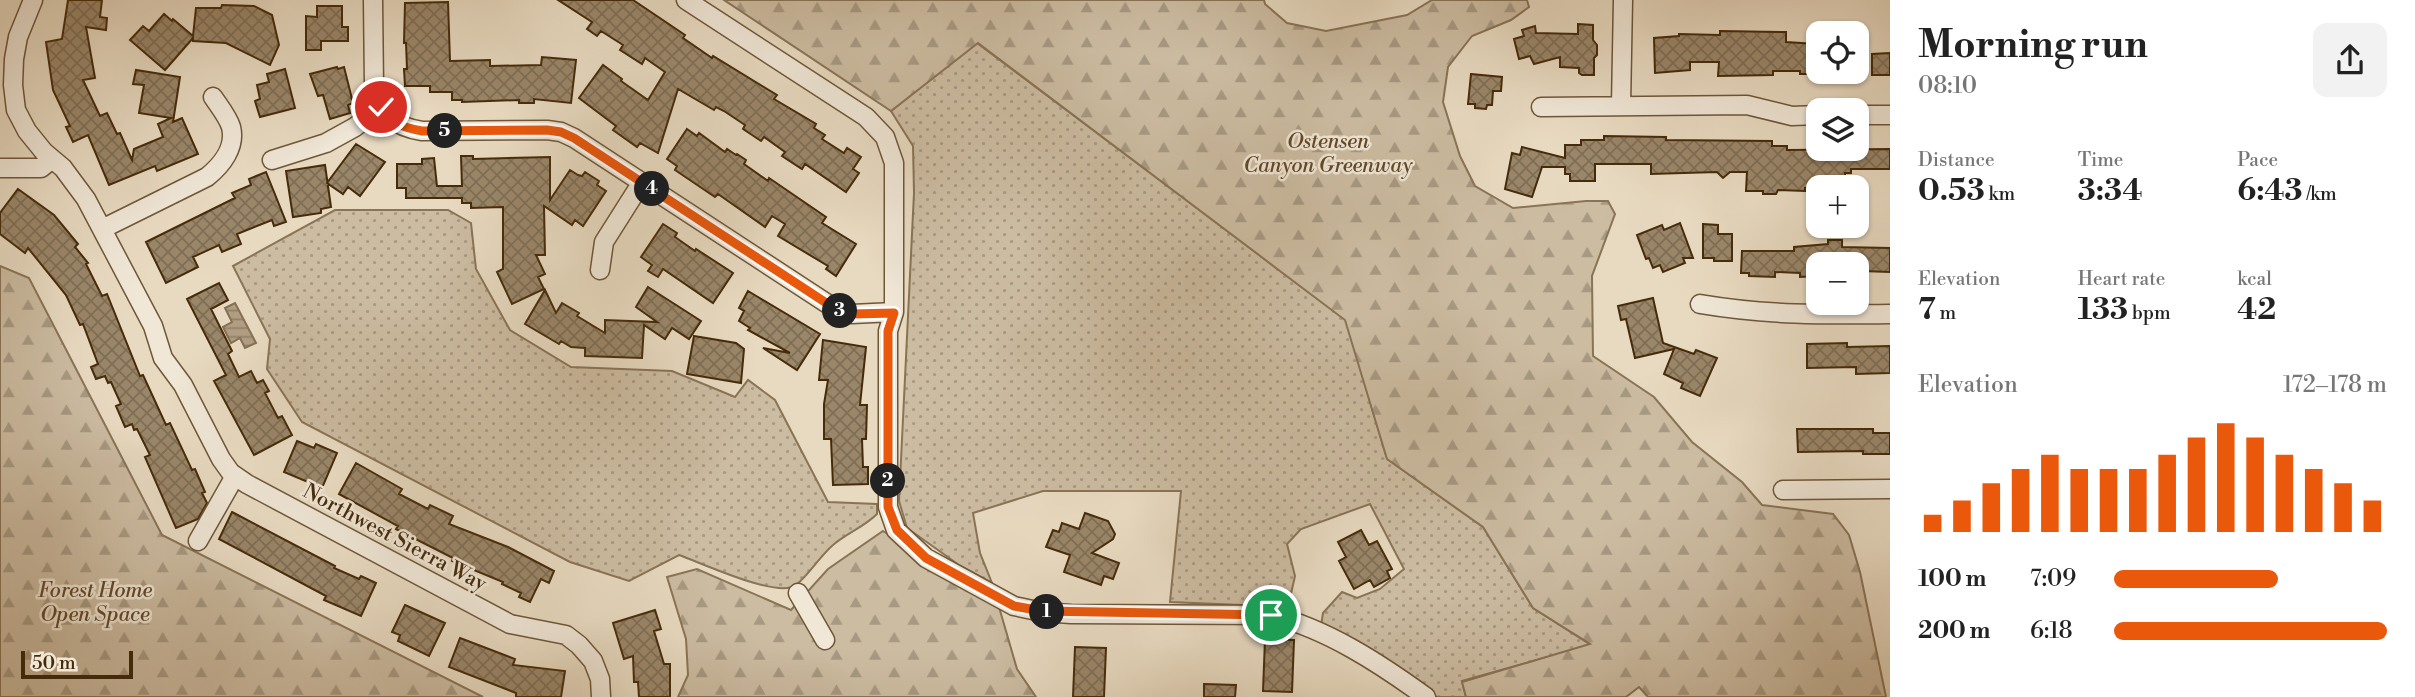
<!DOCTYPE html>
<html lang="en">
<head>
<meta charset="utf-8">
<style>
	:root { --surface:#fff; --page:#f2f2f2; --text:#222; --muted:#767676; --accent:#ea580c }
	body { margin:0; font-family:"Libre Bodoni",serif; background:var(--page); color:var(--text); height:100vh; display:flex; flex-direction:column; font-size:26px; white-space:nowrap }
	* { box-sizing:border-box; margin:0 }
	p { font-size:23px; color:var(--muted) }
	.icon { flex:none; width:38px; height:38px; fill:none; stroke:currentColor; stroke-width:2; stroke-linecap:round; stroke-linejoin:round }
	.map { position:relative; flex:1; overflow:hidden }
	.side { display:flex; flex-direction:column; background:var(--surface); width:525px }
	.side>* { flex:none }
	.fabs { position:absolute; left:1806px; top:21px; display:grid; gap:14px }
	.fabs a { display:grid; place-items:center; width:63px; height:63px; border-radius:14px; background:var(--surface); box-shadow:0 2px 5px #0004; font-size:35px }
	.scale { position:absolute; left:21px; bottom:18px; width:112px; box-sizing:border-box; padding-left:7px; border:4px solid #462b0a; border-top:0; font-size:19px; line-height:24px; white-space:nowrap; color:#462b0a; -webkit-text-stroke:5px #f0e7d7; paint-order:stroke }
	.pin { position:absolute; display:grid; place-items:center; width:60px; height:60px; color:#fff; margin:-30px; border:4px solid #fff; border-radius:50%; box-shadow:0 2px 7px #0007 }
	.km { position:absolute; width:35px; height:35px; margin:-18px; border-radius:50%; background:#222; color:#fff; font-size:19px; line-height:35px; text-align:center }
	.round { display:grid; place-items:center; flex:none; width:74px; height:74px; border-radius:14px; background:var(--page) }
	.summary { display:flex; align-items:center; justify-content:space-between; height:119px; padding:0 28px }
	h1 { font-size:38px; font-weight:700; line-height:52px }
	.stats { display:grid; grid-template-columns:repeat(3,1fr); gap:10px; height:119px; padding:7px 28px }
	.stats div { display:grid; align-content:center }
	.stats b { font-size:30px; font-weight:700 }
	.stats small { font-size:19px; font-weight:400 }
	.stats p { font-size:19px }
	.chart { height:196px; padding:14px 28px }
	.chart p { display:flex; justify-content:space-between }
	.chart svg { width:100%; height:126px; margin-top:7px; stroke:var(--accent); stroke-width:6 }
	ul { padding:0 28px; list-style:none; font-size:23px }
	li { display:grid; grid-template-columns:112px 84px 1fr; align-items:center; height:52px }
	li i { height:18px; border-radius:9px; background:var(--accent) }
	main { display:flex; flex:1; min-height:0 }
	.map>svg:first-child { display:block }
	.green { fill:url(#green-dots); stroke:#897456; stroke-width:2 }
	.forest { fill:url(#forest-firs); stroke:#897456; stroke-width:2 }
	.water { fill:url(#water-rules); stroke:#867053; stroke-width:2 }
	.building { fill:url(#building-cross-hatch); stroke:#462b0a; stroke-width:2 }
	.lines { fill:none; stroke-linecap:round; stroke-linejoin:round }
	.minor-casing { stroke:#6e5738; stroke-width:21 }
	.minor { stroke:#f0e7d7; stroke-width:18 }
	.route-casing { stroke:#fff; stroke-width:14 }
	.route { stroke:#ea580c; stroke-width:9 }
	.labels { text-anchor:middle; stroke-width:5; stroke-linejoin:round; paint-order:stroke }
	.park-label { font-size:21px; font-style:italic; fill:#614828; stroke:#f0e7d7 }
	.street-label { font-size:21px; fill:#462b0a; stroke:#f0e7d7 }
</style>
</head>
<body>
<main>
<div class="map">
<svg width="1890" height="697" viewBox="0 0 1890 697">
	<defs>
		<pattern id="green-dots" width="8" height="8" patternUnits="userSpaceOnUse" patternTransform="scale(1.75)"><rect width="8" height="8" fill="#ccbca2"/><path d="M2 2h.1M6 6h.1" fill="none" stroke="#a79982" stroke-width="1.8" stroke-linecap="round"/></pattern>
		<pattern id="forest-firs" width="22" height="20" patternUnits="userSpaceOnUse" patternTransform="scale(1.75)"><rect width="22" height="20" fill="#ccbca2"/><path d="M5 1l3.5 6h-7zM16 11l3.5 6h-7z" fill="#a79982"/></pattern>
		<pattern id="water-rules" width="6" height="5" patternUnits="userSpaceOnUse" patternTransform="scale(1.75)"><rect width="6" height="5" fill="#b19e83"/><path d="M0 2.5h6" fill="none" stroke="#928169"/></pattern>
		<pattern id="building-cross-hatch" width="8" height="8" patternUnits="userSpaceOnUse" patternTransform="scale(1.75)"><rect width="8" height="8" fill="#9a8669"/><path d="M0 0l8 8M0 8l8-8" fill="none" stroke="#7f6e55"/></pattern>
	</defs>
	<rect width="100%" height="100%" fill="#e8dac1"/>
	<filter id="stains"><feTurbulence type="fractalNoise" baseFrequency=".00286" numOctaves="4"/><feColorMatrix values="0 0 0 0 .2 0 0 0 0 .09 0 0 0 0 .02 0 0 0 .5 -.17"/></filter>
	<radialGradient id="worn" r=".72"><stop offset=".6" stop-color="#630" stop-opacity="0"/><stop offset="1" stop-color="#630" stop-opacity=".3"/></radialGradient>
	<path class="green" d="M977 43 1346 320 1387 459 1483 527 1533 608 1591 645 1462 681 1466 697H1432L1321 626 1323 613 1342 592 1357 598 1380 589 1404 569 1370 504 1301 529 1287 544 1295 576 1288 607 1170 602 1181 491H1043L973 513 980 553 992 583 959 565 907 528 899 501 914 193 913 146 891 111Z
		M335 210H448L471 223 476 269 510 330 571 367 672 371 735 397 748 380 775 400 828 502 877 504V514C864 527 847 533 833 545 820 556 808 576 796 585 778 599 702 563 679 555L629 581 570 562 302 422 267 369 270 339 233 266Z"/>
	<path class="forest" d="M724 0H1264L1265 4 1287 23 1326 31 1407 15 1432 0H1527L1529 7 1511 20 1472 36 1448 67 1443 102 1460 156 1475 186 1513 208 1586 201H1608L1615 214 1592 276 1593 356 1654 397 1692 442 1742 482 1762 505 1833 514 1849 535 1860 572 1886 697H1648L1639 687 1626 697H1466L1462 682 1590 644 1533 608 1483 527 1387 459 1345 320 978 43 891 111Z
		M0 266 29 278 162 535 483 697H0Z
		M883 531 999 607 1017 669 1036 697H678L688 675 686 639 667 577 697 569 791 610 828 569Z"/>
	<path class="water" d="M235 303 256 343 245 348 240 338 231 343 223 327 232 322 225 308Z"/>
	<path class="building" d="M68 0H102L100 17 107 18 106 30 86 27 95 78 83 80 100 116 107 113 117 134 120 133 132 160 134 149 163 137 158 124 171 118 139 113 144 85 133 84 136 70 180 77 173 122 182 118 198 154 157 171 155 166 109 185 88 135 73 142 66 127 70 126 53 90 46 42 62 39Z
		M558 0H633L685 35 683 38 712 58 713 56 777 95 774 99 816 124 814 128 825 135 822 139 844 153 847 148 861 157 853 169 859 173 846 192 805 164 802 169 782 156 785 152 764 137 761 141 743 129 745 125 724 111 716 107 714 110 678 89 658 153 640 143 637 147 613 130 616 126 579 98 603 65 622 79 621 81 648 100 665 72 645 58 642 64 620 50 623 45 601 31 597 36 587 29 592 22Z
		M448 2 450 61 490 60V66L541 65 542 57 576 60 571 103 534 99V103H519V100L462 102V100H452V92H430V86H405L404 69H407L406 43H404L405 3Z
		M222 5 254 6 272 15 279 45 270 65 226 43 193 41V38L165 70 130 40 143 26 149 31 164 14 172 21 173 19 193 36 196 8H221Z
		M317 6H342V27H348V41H321V50H306V16L317 17Z
		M1578 24 1593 25V40L1597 45V55L1594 58V75H1582L1579 73V68L1560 67V57L1534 64 1530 56 1519 59 1514 39 1524 36 1522 30 1535 26 1536 33 1578 34Z
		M1720 31 1786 32V42L1816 44V50H1818V74H1800V71H1773V75L1718 76 1719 62H1690V70L1655 73 1654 38 1679 36V34L1720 35Z
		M1890 53V75H1872V54Z
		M337 67 338 69 344 67 353 103 348 105 350 113 330 119 323 95 318 96 310 74Z
		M285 69 295 108 260 117 255 101 260 99 257 85 269 82 267 74Z
		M1471 74 1502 77 1501 91H1493L1492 105H1487L1486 109 1475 108V104H1468Z
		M687 129 697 136 699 133 725 152 727 149 736 155 737 154 746 160 744 164 768 181 769 178 826 217 822 223 856 244 836 276 826 269 828 266 778 236 785 224 772 216 765 227 718 194 715 197 675 170 677 166 667 159Z
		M1604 136 1666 137V140L1772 141V146H1787V150L1890 149V169H1851V173H1845V180H1827V187L1805 188V191L1778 190 1776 194H1763V191H1746L1747 172H1730L1723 178 1717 172 1651 174V164H1595V181H1570V174H1565V167H1542L1532 197 1505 189 1512 153 1520 155 1522 147 1565 158V145H1581V140H1604Z
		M356 144 385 162 360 196 348 187 343 194 327 183Z
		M461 156H473V159L550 157V200L570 170 578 175 582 176 585 172 599 181 597 185 606 191 583 226 575 220 572 225 544 206 545 255H536L545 274 538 277 544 289 512 304 497 272 503 269V207L471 208V203H462V198H406V188H397V164H422V159L434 158 437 186H462Z
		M325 165 331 207 321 209V213L293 217 286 171Z
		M266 172 286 222 274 226 272 220 237 234 241 244 222 252 219 245 193 257 198 267 166 283 146 242 235 198 232 193 251 185 249 179Z
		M18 189 54 215 78 244 75 247 88 263 86 264 102 296 107 294 140 376 143 375 166 425 170 423 192 470 195 469 205 492 202 493 207 503 198 519 176 528 145 457 150 455 137 429 134 430 132 424 125 427 116 406 121 404 111 382 108 383 105 376 96 379 91 367 98 364 83 324 80 325 66 295 28 248 25 253 0 234V213Z
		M1680 223 1693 258H1683L1685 263 1663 272 1660 265 1653 268 1649 258 1646 259 1637 235 1662 225 1664 230Z
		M663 224 677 233 675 237 695 251 696 249 733 273 713 303 663 269 658 277 648 271 652 265 641 257Z
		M1703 224 1718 225V234H1732V261H1714V258H1703Z
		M1828 240H1842V247L1890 248V272L1862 271V269H1857V264H1818V276L1800 277V273L1775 272V277L1749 276V273H1741L1742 251H1794V247L1828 244Z
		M219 283 228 300 211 309 232 351 228 354 239 377 251 371 257 383 263 380 269 391 265 393 278 418 282 416 292 435 254 455 214 381 226 375 187 299Z
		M648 287 701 321 689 339 672 328 665 339 644 325 642 358 585 356V348L571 347 561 341 559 344 525 324 545 290 556 313 562 303 579 313 577 316 605 333V320L657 322 636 307Z
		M748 291 820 334 797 370 763 348 790 353 748 330 750 328 739 321 744 311 739 308Z
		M1653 298 1663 343 1694 354 1696 350 1717 358 1700 396 1681 388 1683 383 1664 374 1674 349 1635 358 1626 319 1621 320 1618 306Z
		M694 336 736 343 744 349 741 383 687 374Z
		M823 340 866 347 860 405H867L866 439H862L863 467H868V484L833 485 831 439H824V404L828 380H819Z
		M1847 343V347L1890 346V373L1856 374V367L1807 368V344Z
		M1797 429H1873V433H1890V454H1863V451L1798 452Z
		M297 441 314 448 316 444 337 453 322 488 284 472Z
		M356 463 402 489 399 494 428 509 430 505 453 516 449 524 508 547 554 571 549 583 541 579 530 602 519 597 521 593 502 584 503 582 452 561 453 558 396 529 398 526 339 494Z
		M232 512 335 566 334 568 359 579 361 576 376 583 361 616 324 600 326 596 219 539Z
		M1085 513 1108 521 1115 534 1113 539 1092 553 1119 563 1113 579 1104 576 1101 585 1064 572 1070 555 1046 547 1053 530 1059 532 1062 523 1079 529Z
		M1361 530 1369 545 1377 541 1392 569 1387 571 1390 578 1374 587 1370 580 1354 589 1339 561 1346 557 1338 542Z
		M405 605 445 623 429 656 398 641 400 635 392 632Z
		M655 610 661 629 654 631 664 664H670V697H639L638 682H634L633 656 624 659 613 623Z
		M460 638 515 659 513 665 565 671 561 697H516V693L449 667Z
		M1265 639 1294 640 1292 692 1263 691Z
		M1075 647 1106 648 1104 697H1073Z
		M1204 684 1236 685 1235 697H1204Z"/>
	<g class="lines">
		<g class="minor-casing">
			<path id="minor" d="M33 0 18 37 14 59 13 85 16 110 27 131 44 152 63 168 86 199 153 326 163 358 183 385 221 459 231 473 247 484 510 624 566 635 579 645 593 661 600 679 601 697
				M373 0 374 87C380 114 395 127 422 131L547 130 561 132 574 138 837 310 852 314 894 312
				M686 0 866 117 885 137 894 163V312L888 331V507L896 530 926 558 1014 606 1042 612 1071 614 1271 615C1327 629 1379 663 1426 697
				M1621 105 1623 0
				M1541 107 1747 105 1792 116 1818 115
				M1857 115H1890
				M272 160 326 143 355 127 381 107
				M0 168H41L52 159
				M102 229 207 177C222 165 236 147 231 127 228 117 219 106 213 97
				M600 270 604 242 642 182
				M1700 304C1765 315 1824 315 1890 314
				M1783 490 1890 489
				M198 541 235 476
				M798 593 825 640"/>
		</g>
		<use href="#minor" class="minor"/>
	</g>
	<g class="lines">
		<g class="route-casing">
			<path id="route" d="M381 107C390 123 404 128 422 131L547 130 561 132 574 138 837 310 852 314 894 313 888 331V507L897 530 926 558 1014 606 1042 611 1271 615"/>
		</g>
		<use href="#route" class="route"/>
	</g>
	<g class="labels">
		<g class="park-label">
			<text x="1328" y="148">Ostensen<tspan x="1328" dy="24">Canyon Greenway</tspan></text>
			<text x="95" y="597">Forest Home<tspan x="95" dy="24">Open Space</tspan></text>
		</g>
		<g class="street-label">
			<text transform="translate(395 537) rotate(28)" y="7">Northwest Sierra Way</text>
		</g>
	</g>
	<rect width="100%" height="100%" filter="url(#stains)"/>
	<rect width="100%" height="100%" fill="url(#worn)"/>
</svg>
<div class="fabs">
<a><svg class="icon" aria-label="locate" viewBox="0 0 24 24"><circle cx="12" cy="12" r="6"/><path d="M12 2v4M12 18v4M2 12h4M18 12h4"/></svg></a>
<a><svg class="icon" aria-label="layers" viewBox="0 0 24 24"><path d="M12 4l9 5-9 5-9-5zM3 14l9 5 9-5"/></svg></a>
<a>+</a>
<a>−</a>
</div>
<div class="scale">50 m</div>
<div class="pin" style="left:1271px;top:615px;background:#1e9e55"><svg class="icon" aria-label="arrive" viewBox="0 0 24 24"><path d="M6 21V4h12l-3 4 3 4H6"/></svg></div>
<div class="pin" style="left:381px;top:107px;background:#d93025"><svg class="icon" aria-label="check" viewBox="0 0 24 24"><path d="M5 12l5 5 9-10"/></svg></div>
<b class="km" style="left:1047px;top:612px">1</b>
<b class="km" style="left:888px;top:481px">2</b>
<b class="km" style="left:840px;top:311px">3</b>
<b class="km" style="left:652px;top:189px">4</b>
<b class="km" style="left:445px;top:131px">5</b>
</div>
<section class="side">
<div class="summary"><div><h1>Morning run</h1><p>08:10</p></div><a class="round"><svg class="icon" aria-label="share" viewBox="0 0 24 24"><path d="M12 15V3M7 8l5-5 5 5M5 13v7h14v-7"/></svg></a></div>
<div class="stats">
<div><p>Distance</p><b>0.53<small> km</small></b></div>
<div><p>Time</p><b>3:34</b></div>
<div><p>Pace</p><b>6:43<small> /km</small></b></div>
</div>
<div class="stats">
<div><p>Elevation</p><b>7<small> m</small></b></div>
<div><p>Heart rate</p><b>133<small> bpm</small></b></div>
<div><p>kcal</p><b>42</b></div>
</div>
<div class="chart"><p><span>Elevation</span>172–178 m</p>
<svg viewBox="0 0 160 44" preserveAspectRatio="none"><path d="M5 44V38M15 44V33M25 44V27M35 44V22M45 44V17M55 44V22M65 44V22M75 44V22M85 44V17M95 44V11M105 44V6M115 44V11M125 44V17M135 44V22M145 44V27M155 44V33"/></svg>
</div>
<ul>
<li><b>100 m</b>7:09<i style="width:60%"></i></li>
<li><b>200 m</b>6:18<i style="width:100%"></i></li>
</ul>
</section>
</main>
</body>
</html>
